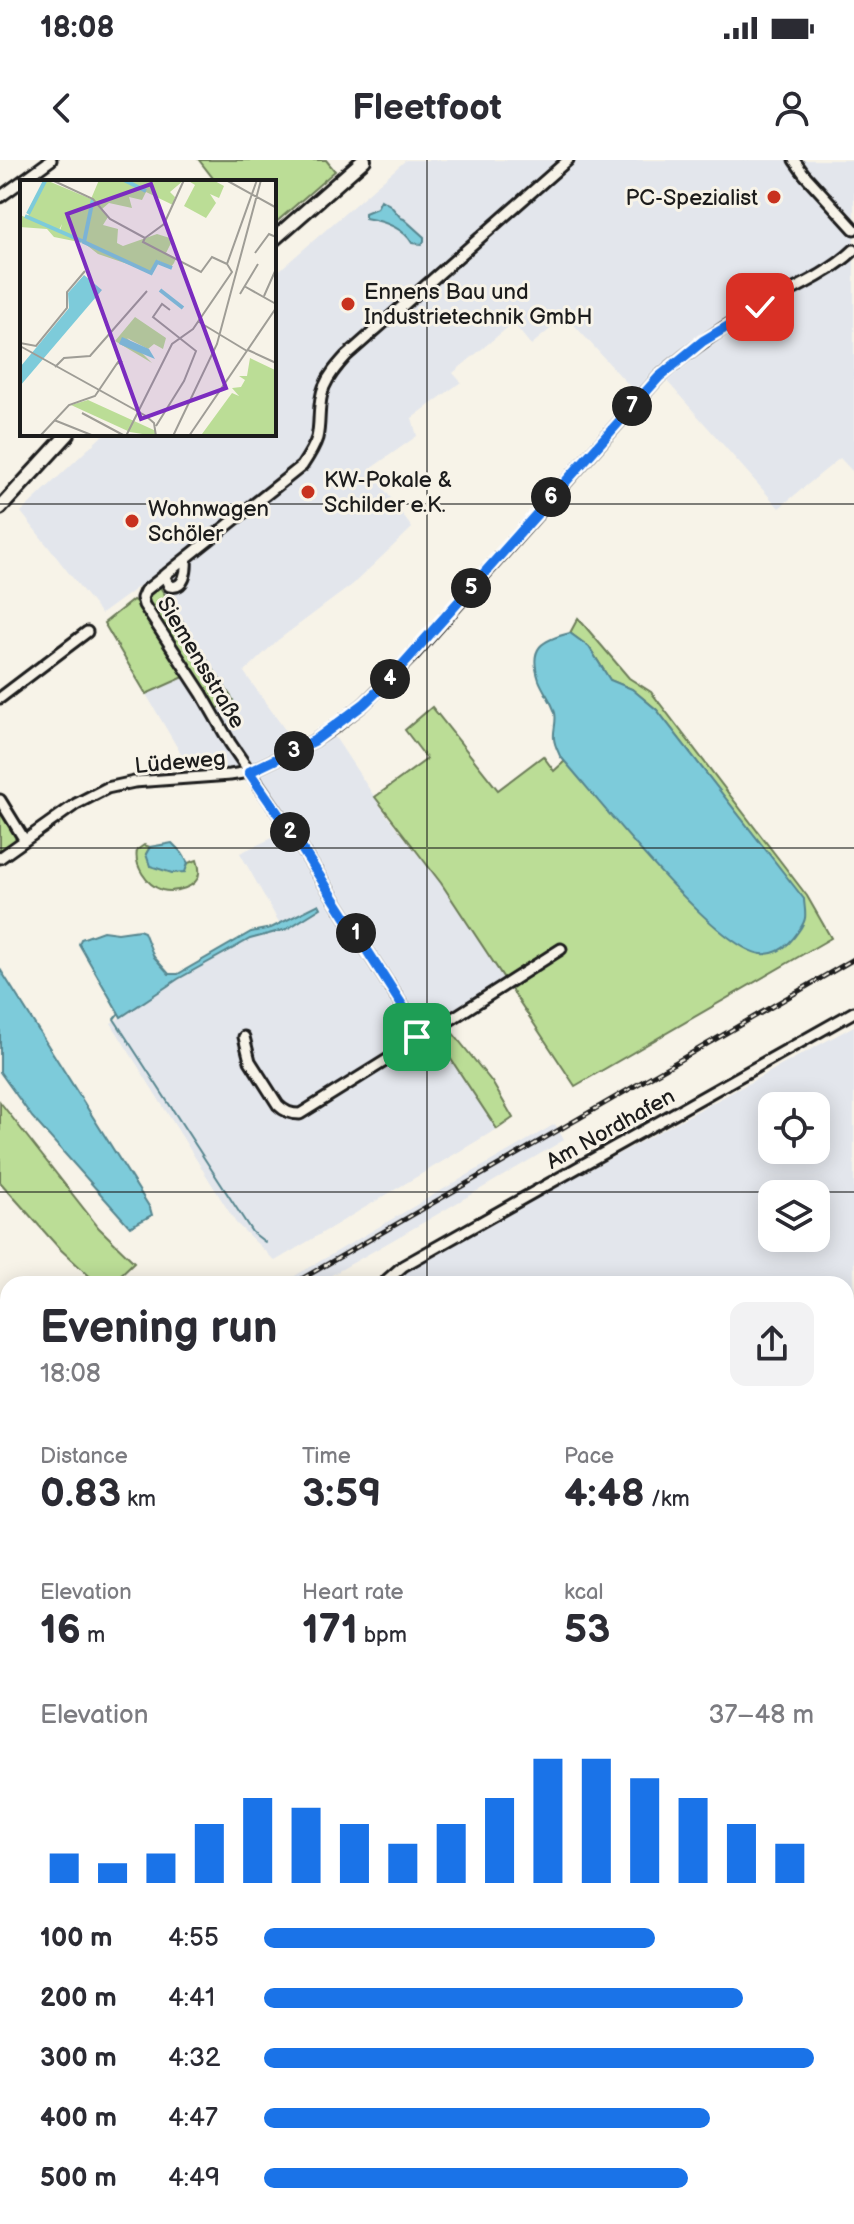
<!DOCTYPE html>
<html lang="en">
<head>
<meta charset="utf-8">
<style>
	:root { --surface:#fff; --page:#f2f2f3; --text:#2b2b33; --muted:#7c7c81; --accent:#1a73e8 }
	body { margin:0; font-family:"Balsamiq Sans",sans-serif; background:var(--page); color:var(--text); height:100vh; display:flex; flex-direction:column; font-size:30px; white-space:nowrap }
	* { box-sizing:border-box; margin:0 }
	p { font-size:26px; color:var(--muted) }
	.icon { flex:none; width:44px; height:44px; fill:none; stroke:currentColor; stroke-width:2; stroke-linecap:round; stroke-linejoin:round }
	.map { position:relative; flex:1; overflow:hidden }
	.panel { position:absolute; left:0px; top:1116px; width:854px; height:948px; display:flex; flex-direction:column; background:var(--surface); border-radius:24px 24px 0 0; box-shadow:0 4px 20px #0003 }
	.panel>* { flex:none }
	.tools { position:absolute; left:758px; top:932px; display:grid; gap:16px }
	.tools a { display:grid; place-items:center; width:72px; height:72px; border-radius:16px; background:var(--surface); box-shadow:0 4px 20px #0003; font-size:40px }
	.pin { position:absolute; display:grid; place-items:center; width:68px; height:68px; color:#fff; margin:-34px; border-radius:16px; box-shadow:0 4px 12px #0006 }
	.km { position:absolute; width:40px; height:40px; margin:-20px; border-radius:50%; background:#222; color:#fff; font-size:22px; line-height:40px; text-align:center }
	.round { display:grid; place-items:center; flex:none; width:84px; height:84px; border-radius:16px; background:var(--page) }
	.summary { display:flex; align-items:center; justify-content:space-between; height:136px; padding:0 40px }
	h1 { font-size:44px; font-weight:800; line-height:60px }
	.metrics { display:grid; grid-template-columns:repeat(3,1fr); gap:12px; height:136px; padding:8px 40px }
	.metrics div { display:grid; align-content:center }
	.metrics b { font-size:40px; font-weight:800 }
	.metrics small { font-size:22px; font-weight:400 }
	.metrics p { font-size:22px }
	.chart { height:224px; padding:16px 40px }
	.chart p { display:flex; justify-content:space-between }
	.chart svg { width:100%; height:144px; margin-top:8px; stroke:var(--accent); stroke-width:6 }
	ul { padding:0 40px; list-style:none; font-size:26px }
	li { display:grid; grid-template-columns:128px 96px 1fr; align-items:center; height:60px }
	li i { height:20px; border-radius:10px; background:var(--accent) }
	.status { display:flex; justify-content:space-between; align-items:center; height:56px; padding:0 40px; background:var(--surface); direction:ltr }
	.status svg { height:22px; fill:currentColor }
	header { display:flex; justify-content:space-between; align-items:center; height:104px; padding:0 40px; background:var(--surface); font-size:36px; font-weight:800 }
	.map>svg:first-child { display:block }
	.built { fill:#e3e6ec; fill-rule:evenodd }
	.green { fill:#bbdd96; stroke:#6c7c59; stroke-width:2 }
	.water { fill:#7dcbda; stroke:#56858e; stroke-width:2 }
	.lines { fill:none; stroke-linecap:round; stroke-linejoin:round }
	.stream { stroke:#56858e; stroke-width:2 }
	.minor-casing { stroke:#1c1c1c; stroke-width:15 }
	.major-casing { stroke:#1c1c1c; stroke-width:18 }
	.minor { stroke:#f7f3e8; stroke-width:9 }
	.major { stroke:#f7f3e8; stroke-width:12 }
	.rail-casing { stroke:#1c1c1c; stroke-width:5 }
	.rail { stroke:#f7f3e8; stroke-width:2; stroke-dasharray:6; stroke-linecap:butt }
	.route-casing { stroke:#fff; stroke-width:16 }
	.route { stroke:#1a73e8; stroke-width:10 }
	.grid { fill:none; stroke:#1c1c1c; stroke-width:2; stroke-opacity:0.55 }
	.poi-dot { fill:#c8321e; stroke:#f7f3e8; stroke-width:3 }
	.labels { text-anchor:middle; stroke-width:6; stroke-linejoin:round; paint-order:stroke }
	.poi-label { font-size:22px; fill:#1c1c1c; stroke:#f7f3e8; text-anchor:start }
	.street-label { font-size:22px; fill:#1c1c1c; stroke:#f7f3e8 }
	.inset-river { fill:none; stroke:#7dcbda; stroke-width:4 }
	.inset-road { fill:none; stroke:#9f9d96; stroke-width:2 }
	.view { fill:#7b2cbf; fill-opacity:0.15; stroke:#7b2cbf; stroke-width:4 }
	.inset-edge { fill:none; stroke:#1c1c1c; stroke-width:4 }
</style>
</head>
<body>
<div class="status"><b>18:08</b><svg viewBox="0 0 49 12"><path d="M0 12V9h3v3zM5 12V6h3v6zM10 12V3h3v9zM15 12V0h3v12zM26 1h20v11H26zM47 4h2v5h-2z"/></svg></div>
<header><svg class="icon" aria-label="back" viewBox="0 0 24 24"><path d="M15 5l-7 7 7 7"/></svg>Fleetfoot<svg class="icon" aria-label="person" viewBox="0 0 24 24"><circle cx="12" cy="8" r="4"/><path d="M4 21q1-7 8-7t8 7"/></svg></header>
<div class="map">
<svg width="854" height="2064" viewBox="0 0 854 2064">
	<rect width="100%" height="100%" fill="#f7f3e8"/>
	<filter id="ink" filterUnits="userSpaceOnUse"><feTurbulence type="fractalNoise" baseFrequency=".0125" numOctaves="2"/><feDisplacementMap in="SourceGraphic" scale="16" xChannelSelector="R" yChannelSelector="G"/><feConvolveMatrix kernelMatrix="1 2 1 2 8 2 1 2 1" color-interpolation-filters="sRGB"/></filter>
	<g filter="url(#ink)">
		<path class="built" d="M406 0H854V313L840 298 779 348 658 211 636 233 566 156 531 185 513 163 453 213 461 222 412 258 417 276 370 309 412 368 352 425 278 480 244 512 300 591 331 571 385 653 441 723 509 827 435 875 497 969 275 1101 236 1063 111 863 178 819 250 779 287 769 321 748 319 744 280 764 240 693 283 673 242 609 191 611 146 534 184 517 207 555 232 540 153 416 101 454 21 352 104 274H274V115Z
			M854 866V1241L846 1246V1124H378ZM772 946H816V990H772ZM772 1034H816V1078H772Z
			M555 964 564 980 419 1065 316 1124H281Z
			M846 1382 854 1396V1543L846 1548Z"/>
		<path class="green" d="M199 0H326L335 11 274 64V22H216Z
			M158 424 233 540 215 550 146 442V436Z
			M133 440 139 443 142 453 184 517 146 534 104 463Z
			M578 458 629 518 651 532 807 736 831 778 575 926 441 723 375 637 427 599 405 570 432 547 498 630 543 596 554 611 565 601 674 726 691 743 803 739 657 550 632 529 610 520 589 487 570 473Z
			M0 651 17 675 16 680 0 692Z
			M144 685 150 687 146 694 184 712 188 703 197 700C198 704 200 708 199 713 198 728 174 733 162 730 146 725 134 705 137 690Z
			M448 867 492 922 513 958 497 969 435 875Z
			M0 942 99 1068 134 1102 111 1124H98L59 1088 0 1022Z
			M8 1472V1522L0 1515V1481Z
			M846 1757 854 1765V1814L846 1806Z
			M846 1820 854 1828V1896L846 1888Z
			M846 1903 854 1911V2062L852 2064H710L715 2056H846Z
			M0 1934 8 1942V2056H539L544 2064H0Z
			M548 2056H689V2064H552Z"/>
		<path class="water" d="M381 40 390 45 401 58 404 59 424 77V81L422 84 412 83C403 67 383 61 365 58V53L377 48Z
			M570 473 589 487 610 520 632 529 657 550 804 739C804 744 806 752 805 758 804 765 794 778 789 783 781 791 772 795 761 794 715 789 595 635 560 596 558 591 554 584 554 578 553 570 557 562 555 553 552 541 543 531 539 520 528 487 542 480 570 473Z
			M172 683 182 693 188 703 185 712 172 713 150 706 146 694 150 687Z
			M319 744 321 748 287 769 250 779 178 819 121 857 79 784 81 779 103 771 118 773 139 770 144 772 154 797 169 814H178L251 772 271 768Z
			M0 809 150 1048 152 1055 130 1067 32 957 0 912Z
			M854 1242V1392L846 1378V1246Z"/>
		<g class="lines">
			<path class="stream" d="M118 854 114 859 252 1072 265 1082
				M0 1158 8 1160
				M846 1667 854 1654
				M846 1818 854 1826
				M109 2056 117 2064
				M8 2064 17 2056
				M619 2064 624 2056"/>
			<g class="minor-casing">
				<path id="minor" d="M794 0 804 14 854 69
					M0 37 51 0
					M164 415 169 426C185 430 187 410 186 399
					M0 538 87 472
					M0 640 24 679
					M0 698 76 644 107 628 134 622 230 615 249 612 314 581 336 566 364 544 413 495 659 217C691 189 725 165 763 145 793 129 829 114 854 90
					M244 877 250 901 278 945C285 952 291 954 300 954L414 883 418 870 297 681 230 583 202 534 144 445 142 438 145 431 302 306C308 297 314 288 317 278 321 261 317 244 324 227 329 215 337 206 346 196L568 0
					M414 883 561 789
					M387 1120 403 1106 854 852
					M0 1304 8 1315
					M0 1678 8 1670
					M543 2056 546 2064"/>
			</g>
			<g class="major-casing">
				<path id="major" d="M274 79 364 0
					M0 348 68 274"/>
			</g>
			<use href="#minor" class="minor"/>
			<use href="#major" class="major"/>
			<g class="rail-casing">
				<path id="rail" d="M293 1124 854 799
					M0 1299 8 1295"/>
			</g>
			<use href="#rail" class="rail"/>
		</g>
	</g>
	<g class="lines" filter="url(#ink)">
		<g class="route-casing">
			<path id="route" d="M417 877 418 870 297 681 249 612 314 581 364 544 388 521 659 217 703 181 760 147"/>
		</g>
		<use href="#route" class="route"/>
	</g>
	<path class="grid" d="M427 0V1124M0 344H854M0 688H854M0 1032H854M0 1376H8M846 1376H854M0 1720H8M846 1720H854M427 2056V2064"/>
	<g class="poi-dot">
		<circle cx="774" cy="37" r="8"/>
		<circle cx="348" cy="144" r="8"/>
		<circle cx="308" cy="332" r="8"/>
		<circle cx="132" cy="361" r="8"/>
	</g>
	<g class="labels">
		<g class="poi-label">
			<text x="758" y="45" text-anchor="end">PC-Spezialist</text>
			<text x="364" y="139">Ennens Bau und<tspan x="364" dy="25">Industrietechnik GmbH</tspan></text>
			<text x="324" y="327">KW-Pokale &amp;<tspan x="324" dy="25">Schilder e.K.</tspan></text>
			<text x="148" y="356">Wohnwagen<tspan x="148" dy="25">Schöler</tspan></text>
		</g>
		<g class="street-label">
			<text transform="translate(202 502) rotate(59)" y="8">Siemensstraße</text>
			<text transform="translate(180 601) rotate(-5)" y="8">Lüdeweg</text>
			<text transform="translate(610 968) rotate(-29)" y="8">Am Nordhafen</text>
		</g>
	</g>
	<g transform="translate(20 20)">
		<rect width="256" height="256" fill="#f7f3e8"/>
		<path d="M26 0 71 19 79 0H164L150 12 155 17 153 25 126 12 122 20 109 17 112 28 89 23 82 29 88 37 83 45 98 49 97 63 103 66 137 54 153 59 146 73 156 78 154 83 151 87 137 80 131 92 78 74 64 63 34 57 27 49 0 47V35L50 56 40 51 42 44 39 50 8 36ZM167 0H193L204 6 199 18 190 14 196 23 186 38 164 26 175 5ZM115 137 146 158 143 169 134 164 128 169 107 158 132 183 95 161ZM230 178 255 190 256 256 182 254 212 213 219 216 212 208 221 207 225 200 219 196H227ZM68 220 136 251 135 256 110 252 51 225Z" fill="#bbdd96"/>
		<path d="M64 95 82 110 0 206 1 186 49 128 48 113ZM102 157 129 169 135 179 99 164Z" fill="#7dcbda"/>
		<path class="inset-river" d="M104 0 126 11M73 19 64 62 131 93 137 82 152 88M8 34 25 1M5 36 62 61M140 110 163 128"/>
		<path class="inset-road" d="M32 0 73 19 90 39 125 58M206 0 255 27M125 58 123 62 181 92 192 77 207 84M125 58 144 44 164 0M235 73 249 54 256 57M224 106 256 124M220 114 238 84M244 116 256 89M179 142 227 171M0 163 16 166 47 128V112L65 91M0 166 126 236 134 243 136 256M228 170 256 183M35 187 44 178 70 176 127 111M62 233 105 256M34 240 74 256M136 246 164 201 176 171 133 137 142 124 150 130M20 256 49 225 75 216 98 182H100L97 184M106 256 152 164 173 149 212 92 207 84 237 0M153 256 197 164 241 0M169 256 256 128"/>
		<path class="view" d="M131 4 206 208 121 239 47 34Z"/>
		<rect width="256" height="256" class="inset-edge"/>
	</g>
</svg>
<div class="tools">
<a><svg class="icon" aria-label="locate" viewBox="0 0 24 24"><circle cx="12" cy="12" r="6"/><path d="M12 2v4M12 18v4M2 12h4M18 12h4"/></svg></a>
<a><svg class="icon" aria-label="layers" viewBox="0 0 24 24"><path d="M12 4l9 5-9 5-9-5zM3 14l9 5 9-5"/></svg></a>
</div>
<div class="pin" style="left:417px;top:877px;background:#1e9e55"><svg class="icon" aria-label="arrive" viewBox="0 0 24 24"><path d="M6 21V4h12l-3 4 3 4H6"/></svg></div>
<div class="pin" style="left:760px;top:147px;background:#d93025"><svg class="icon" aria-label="check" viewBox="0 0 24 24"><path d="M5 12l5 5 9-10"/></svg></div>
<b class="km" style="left:356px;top:773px">1</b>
<b class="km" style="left:290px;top:672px">2</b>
<b class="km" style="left:294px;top:591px">3</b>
<b class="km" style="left:390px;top:519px">4</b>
<b class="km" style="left:471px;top:428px">5</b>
<b class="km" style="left:551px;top:337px">6</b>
<b class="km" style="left:632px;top:246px">7</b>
<section class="panel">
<div class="summary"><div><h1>Evening run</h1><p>18:08</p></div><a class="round"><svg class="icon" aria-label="share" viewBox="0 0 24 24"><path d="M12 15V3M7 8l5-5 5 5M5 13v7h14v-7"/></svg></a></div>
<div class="metrics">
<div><p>Distance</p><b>0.83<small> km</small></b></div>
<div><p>Time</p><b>3:59</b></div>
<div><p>Pace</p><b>4:48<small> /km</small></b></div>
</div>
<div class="metrics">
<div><p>Elevation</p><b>16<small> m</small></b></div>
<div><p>Heart rate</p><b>171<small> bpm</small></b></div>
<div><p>kcal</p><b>53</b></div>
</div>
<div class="chart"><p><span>Elevation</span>37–48 m</p>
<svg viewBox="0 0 160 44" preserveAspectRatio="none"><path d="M5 44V35M15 44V38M25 44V35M35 44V26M45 44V18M55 44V21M65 44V26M75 44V32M85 44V26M95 44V18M105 44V6M115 44V6M125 44V12M135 44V18M145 44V26M155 44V32"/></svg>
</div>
<ul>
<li><b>100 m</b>4:55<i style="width:71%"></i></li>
<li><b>200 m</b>4:41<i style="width:87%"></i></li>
<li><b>300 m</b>4:32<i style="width:100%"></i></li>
<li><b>400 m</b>4:47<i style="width:81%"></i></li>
<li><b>500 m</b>4:49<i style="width:77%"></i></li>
</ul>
</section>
</div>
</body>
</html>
